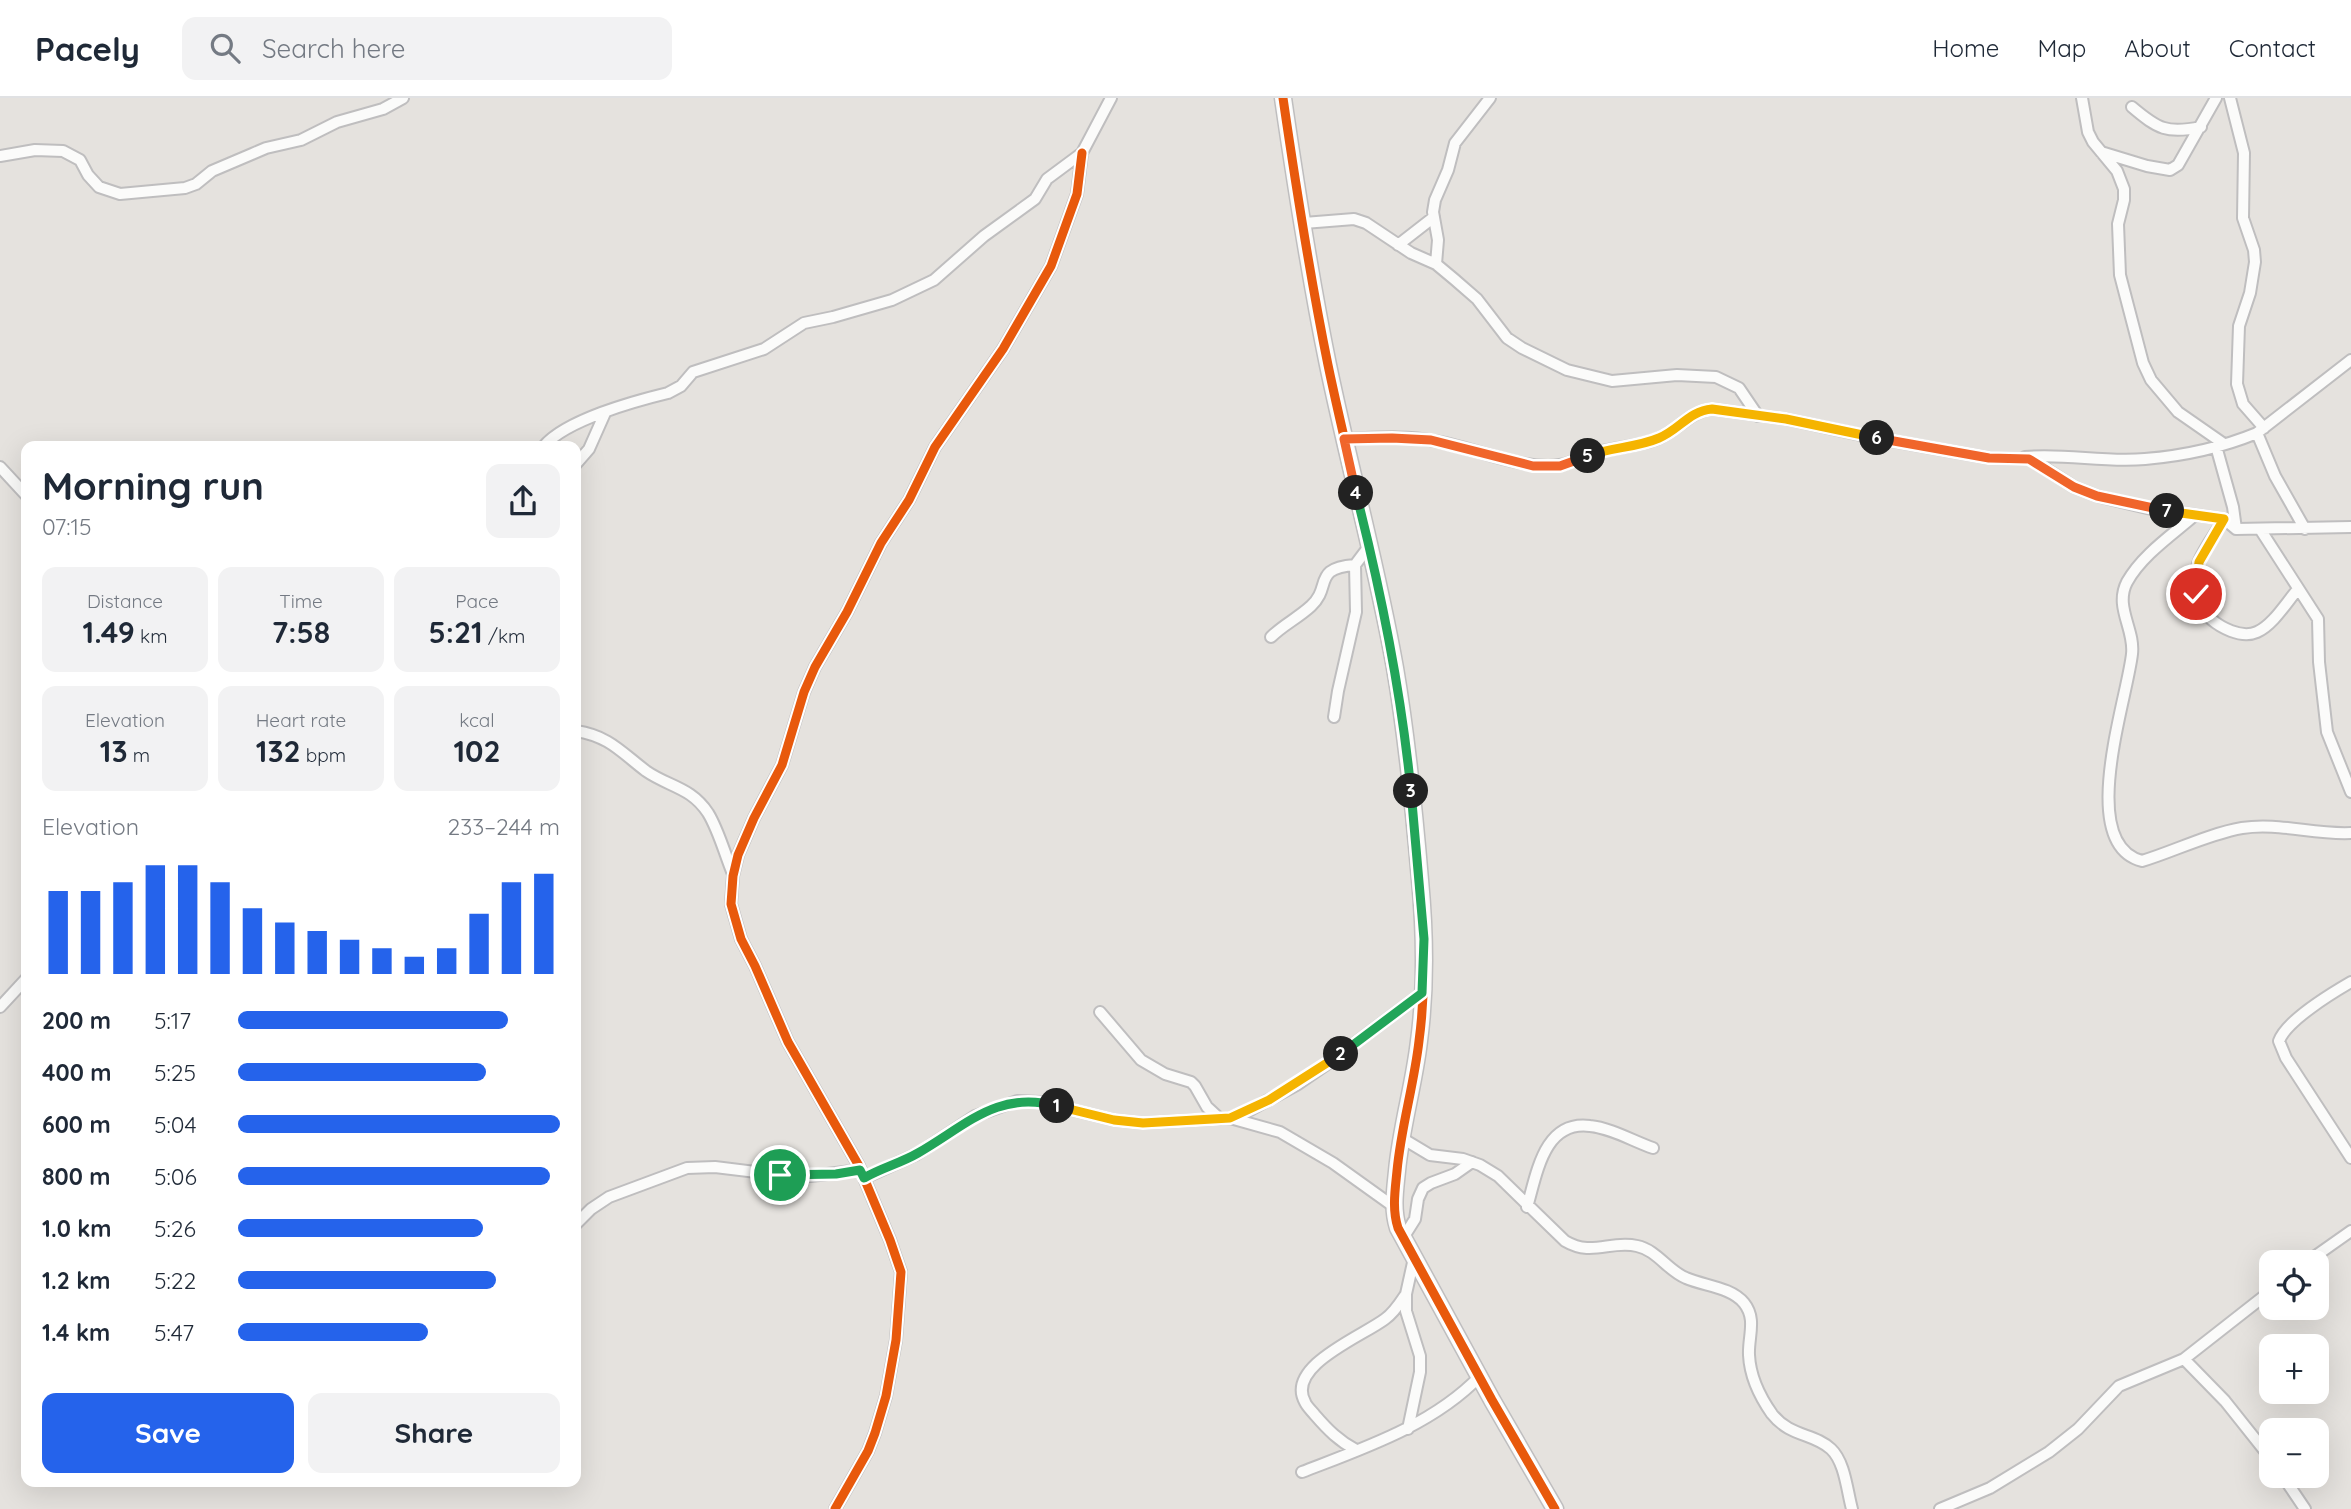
<!DOCTYPE html>
<html lang="en">
<head>
<meta charset="utf-8">
<style>
	:root { --surface:#fff; --page:#f2f2f3; --text:#1f2937; --muted:#747a83; --line:#e0e1e3; --accent:#2563eb }
	body { margin:0; font-family:Quicksand,sans-serif; background:var(--page); color:var(--text); height:100vh; display:flex; flex-direction:column; font-size:26px; white-space:nowrap }
	* { box-sizing:border-box; margin:0 }
	p { font-size:23px; color:var(--muted) }
	.icon { flex:none; width:38px; height:38px; fill:none; stroke:currentColor; stroke-width:2; stroke-linecap:round; stroke-linejoin:round }
	.map { position:relative; flex:1; overflow:hidden }
	.drawer { position:absolute; left:21px; top:343px; width:560px; height:1046px; display:flex; flex-direction:column; background:var(--surface); border-radius:14px; box-shadow:0 7px 28px #0002 }
	.drawer>* { flex:none }
	.controls { position:absolute; left:2259px; top:1152px; display:grid; gap:14px }
	.controls a { display:grid; place-items:center; width:70px; height:70px; border-radius:14px; background:var(--surface); box-shadow:0 7px 28px #0002; font-size:35px }
	.pin { position:absolute; display:grid; place-items:center; width:60px; height:60px; color:#fff; margin:-30px; border:4px solid #fff; border-radius:50%; box-shadow:0 2px 7px #0007 }
	.km { position:absolute; width:35px; height:35px; margin:-18px; border-radius:50%; background:#222; color:#fff; font-size:19px; line-height:35px; text-align:center }
	.round { display:grid; place-items:center; flex:none; width:74px; height:74px; border-radius:14px; background:var(--page) }
	.summary { display:flex; align-items:center; justify-content:space-between; height:119px; padding:0 21px }
	h1 { font-size:38px; font-weight:700; line-height:52px }
	.stats { display:grid; grid-template-columns:repeat(3,1fr); gap:10px; height:119px; padding:7px 21px }
	.stats div { display:grid; align-content:center; border-radius:14px; background:var(--page); text-align:center }
	.stats b { font-size:30px; font-weight:700 }
	.stats small { font-size:19px; font-weight:400 }
	.stats p { font-size:19px }
	.chart { height:196px; padding:14px 21px }
	.chart p { display:flex; justify-content:space-between }
	.chart svg { width:100%; height:126px; margin-top:7px; stroke:var(--accent); stroke-width:6 }
	.cta { display:flex; gap:14px; margin-top:auto; padding:14px 21px }
	.cta a { flex:1; height:80px; border-radius:14px; background:var(--accent); color:#fff; font-size:28px; font-weight:700; line-height:80px; text-align:center }
	.cta a+a { background:var(--page); color:var(--text) }
	ul { padding:0 21px; list-style:none; font-size:23px }
	li { display:grid; grid-template-columns:112px 84px 1fr; align-items:center; height:52px }
	li i { height:18px; border-radius:9px; background:var(--accent) }
	header { display:flex; align-items:center; gap:42px; box-sizing:border-box; height:98px; padding:0 35px; background:var(--surface); border-bottom:2px solid var(--line) }
	header strong { font-size:33px }
	nav { display:flex; gap:38px; margin-inline-start:auto; font-size:24px }
	.search { width:490px; height:63px; background:var(--page); display:flex; align-items:center; gap:18px; box-sizing:border-box; padding:0 24px; border-radius:14px; color:var(--muted); font-size:26px }
	.map>svg:first-child { display:block }
	.lines { fill:none; stroke-linecap:round; stroke-linejoin:round }
	.street-casing { stroke:#bfbebf; stroke-width:14 }
	.secondary-casing { stroke:#bfbebf; stroke-width:19 }
	.street { stroke:#fbfbfa; stroke-width:10 }
	.secondary { stroke:#fbfbfa; stroke-width:16 }
	.cycleway-casing { stroke:#fff; stroke-width:13 }
	.cycleway { stroke:#e8590c; stroke-width:9 }
	.split-1-casing { stroke:#fff; stroke-width:14 }
	.split-2-casing { stroke:#fff; stroke-width:14 }
	.split-3-casing { stroke:#fff; stroke-width:14 }
	.split-4-casing { stroke:#fff; stroke-width:14 }
	.split-5-casing { stroke:#fff; stroke-width:14 }
	.split-6-casing { stroke:#fff; stroke-width:14 }
	.split-7-casing { stroke:#fff; stroke-width:14 }
	.split-8-casing { stroke:#fff; stroke-width:14 }
	.split-1 { stroke:#22a559; stroke-width:9 }
	.split-2 { stroke:#f5b400; stroke-width:9 }
	.split-3 { stroke:#22a559; stroke-width:9 }
	.split-4 { stroke:#22a559; stroke-width:9 }
	.split-5 { stroke:#f0652b; stroke-width:9 }
	.split-6 { stroke:#f5b400; stroke-width:9 }
	.split-7 { stroke:#f0652b; stroke-width:9 }
	.split-8 { stroke:#f5b400; stroke-width:9 }
</style>
</head>
<body>
<header>
<strong>Pacely</strong>
<div class="search"><svg class="icon" aria-label="search" viewBox="0 0 24 24"><circle cx="10" cy="10" r="6"/><path d="M15 15l6 6"/></svg>Search here</div>
<nav><a>Home</a><a>Map</a><a>About</a><a>Contact</a></nav>
</header>
<div class="map">
<svg width="2351" height="1411" viewBox="0 0 2351 1411">
	<rect width="100%" height="100%" fill="#e5e2de"/>
	<g class="lines">
		<g class="street-casing">
			<path id="street" d="M2082 0 2088 34 2093 44 2117 73 2124 91V102L2118 126 2120 177 2143 265 2151 282 2178 314 2224 346
				M2230 0 2244 55 2243 120 2254 152 2255 164 2250 195 2239 228 2237 286 2243 306 2264 330
				M2132 9C2158 31 2167 36 2201 29
				M2101 54 2147 68 2170 72 2178 67 2216 0
				M0 58 35 52 63 53 80 62 88 77 99 89 120 96 185 90 196 86 212 73 252 56 266 50 301 42 337 24 383 11 403 0
				M1304 125 1354 121 1366 125 1411 155 1436 166 1454 181 1477 201 1507 240 1522 250 1567 272 1612 283 1677 277 1716 279 1739 290 1758 318
				M1398 147 1434 119
				M1436 166 1438 142 1433 114 1435 102 1448 72 1455 45 1490 0
				M2257 335 2275 378 2305 431
				M1344 341C1374 340 1405 337 1435 343 1471 349 1525 373 1560 367 1572 365 1583 358 1595 355 1615 349 1637 349 1657 341 1678 333 1689 313 1712 311L1786 321 1870 339 1989 360 2030 361 2074 389 2097 398 2147 410 2224 421 2236 431 2351 429
				M544 348C566 322 635 303 668 295L681 288 693 274 764 251 804 225 833 219 892 202 934 182 984 138 1035 101 1047 81 1082 55 1111 0
				M2216 348 2233 409 2236 431
				M2025 359C2065 355 2105 365 2145 361 2182 358 2223 349 2257 335L2351 262
				M576 366 589 351 605 315
				M0 369 26 397
				M2195 417C2172 437 2142 457 2127 484 2114 509 2135 531 2132 556 2127 602 2076 746 2142 763 2175 753 2208 736 2242 730 2278 724 2314 737 2351 735
				M2224 421C2216 435 2205 449 2199 463 2187 495 2201 521 2231 533 2239 536 2248 538 2257 534 2273 527 2286 505 2298 491
				M2260 431 2318 521 2319 564 2327 634 2351 694
				M1271 539C1283 527 1298 520 1311 508 1332 489 1312 470 1355 467
				M1334 619 1338 593 1356 514 1355 467 1370 447
				M576 633C609 638 621 654 646 673 669 689 691 689 708 715 719 733 725 757 733 776
				M2351 884C2332 895 2286 923 2279 943L2286 960 2351 1060
				M0 909 26 881
				M1100 914 1141 962 1165 976 1191 984 1195 988 1207 1009 1220 1021
				M1230 1020 1280 1034 1333 1065 1393 1108
				M1400 1039 1430 1057 1463 1061 1480 1067 1498 1078 1565 1143C1592 1159 1610 1142 1637 1148 1657 1152 1668 1173 1686 1180 1704 1188 1731 1189 1744 1205 1757 1221 1748 1239 1749 1257 1750 1278 1760 1299 1772 1316 1790 1339 1814 1335 1831 1351 1845 1364 1847 1393 1852 1411
				M864 1080 917 1056 975 1018 1017 1003 1040 1004 1114 1022 1143 1025 1230 1020 1250 1012 1298 986 1330 964 1422 895
				M1527 1109C1537 1075 1544 1022 1590 1028 1611 1030 1633 1043 1653 1050
				M576 1126 591 1111 609 1099 687 1070 715 1069 780 1077 811 1078 860 1072
				M1403 1140 1415 1121 1418 1101 1423 1090 1431 1085 1455 1076 1472 1064
				M2307 1164 2351 1133
				M2184 1261 2225 1303 2272 1362
				M1408 1331 1420 1274V1258L1406 1213V1196L1414 1160
				M1356 1352C1339 1343 1328 1332 1315 1317 1312 1313 1307 1309 1305 1304 1285 1268 1363 1238 1385 1221 1394 1215 1400 1205 1406 1196
				M1302 1374C1364 1350 1433 1327 1480 1278
				M2282 1377 2305 1411
				M835 1411 868 1353 875 1335 886 1298 896 1242 901 1174 890 1142 859 1068 788 944 755 868 741 841 731 806 733 778 738 757 754 720 782 667 804 594 815 569 847 514 881 445 909 402 935 349 1003 251 1051 168 1077 96 1082 55
				M1940 1411 1990 1390 2049 1354 2078 1331 2119 1288 2184 1261 2272 1192"/>
		</g>
		<g class="secondary-casing">
			<path id="secondary" d="M1283 0C1296 89 1310 179 1328 267 1349 368 1377 468 1395 570 1407 640 1414 711 1420 782 1425 835 1426 890 1419 943 1414 987 1401 1029 1397 1073 1395 1093 1392 1111 1398 1130L1492 1302 1555 1411"/>
		</g>
		<use href="#street" class="street"/>
		<use href="#secondary" class="secondary"/>
		<g class="cycleway-casing">
			<path id="cycleway" d="M1283 0C1296 89 1310 179 1328 267 1349 368 1377 468 1395 570 1407 640 1414 711 1420 782 1425 835 1426 890 1419 943 1414 987 1401 1029 1397 1073 1395 1093 1392 1111 1398 1130L1492 1302 1555 1411
				M835 1411 868 1353 875 1335 886 1298 896 1242 901 1174 890 1142 859 1068 788 944 755 868 741 841 731 806 733 778 738 757 754 720 782 667 804 594 815 569 847 514 881 445 909 402 935 349 1003 251 1051 168 1077 96 1082 55"/>
		</g>
		<use href="#cycleway" class="cycleway"/>
	</g>
	<g class="lines">
		<g class="split-1-casing">
			<path id="split-1" d="M780 1077 836 1076 860 1072 864 1080C881 1070 901 1065 918 1055 967 1027 997 992 1057 1008"/>
		</g>
		<g class="split-2-casing">
			<path id="split-2" d="M1057 1008 1114 1022 1143 1025 1230 1020 1269 1002 1341 956"/>
		</g>
		<g class="split-3-casing">
			<path id="split-3" d="M1341 956 1422 895 1424 841 1411 693"/>
		</g>
		<g class="split-4-casing">
			<path id="split-4" d="M1356 395C1381 493 1401 592 1411 693"/>
		</g>
		<g class="split-5-casing">
			<path id="split-5" d="M1356 395 1344 341 1392 340 1431 342 1533 368H1560L1588 358"/>
		</g>
		<g class="split-6-casing">
			<path id="split-6" d="M1588 358C1610 349 1636 350 1659 340 1679 332 1689 313 1712 311L1786 321 1877 340"/>
		</g>
		<g class="split-7-casing">
			<path id="split-7" d="M1877 340 1989 360 2029 361 2074 389 2097 398 2167 413"/>
		</g>
		<g class="split-8-casing">
			<path id="split-8" d="M2167 413 2224 421 2199 464 2196 496"/>
		</g>
		<use href="#split-1" class="split-1"/>
		<use href="#split-2" class="split-2"/>
		<use href="#split-3" class="split-3"/>
		<use href="#split-4" class="split-4"/>
		<use href="#split-5" class="split-5"/>
		<use href="#split-6" class="split-6"/>
		<use href="#split-7" class="split-7"/>
		<use href="#split-8" class="split-8"/>
	</g>
</svg>
<div class="controls">
<a><svg class="icon" aria-label="locate" viewBox="0 0 24 24"><circle cx="12" cy="12" r="6"/><path d="M12 2v4M12 18v4M2 12h4M18 12h4"/></svg></a>
<a>+</a>
<a>−</a>
</div>
<div class="pin" style="left:780px;top:1077px;background:#1e9e55"><svg class="icon" aria-label="arrive" viewBox="0 0 24 24"><path d="M6 21V4h12l-3 4 3 4H6"/></svg></div>
<div class="pin" style="left:2196px;top:496px;background:#d93025"><svg class="icon" aria-label="check" viewBox="0 0 24 24"><path d="M5 12l5 5 9-10"/></svg></div>
<b class="km" style="left:1057px;top:1008px">1</b>
<b class="km" style="left:1341px;top:956px">2</b>
<b class="km" style="left:1411px;top:693px">3</b>
<b class="km" style="left:1356px;top:395px">4</b>
<b class="km" style="left:1588px;top:358px">5</b>
<b class="km" style="left:1877px;top:340px">6</b>
<b class="km" style="left:2167px;top:413px">7</b>
<section class="drawer">
<div class="summary"><div><h1>Morning run</h1><p>07:15</p></div><a class="round"><svg class="icon" aria-label="share" viewBox="0 0 24 24"><path d="M12 15V3M7 8l5-5 5 5M5 13v7h14v-7"/></svg></a></div>
<div class="stats">
<div><p>Distance</p><b>1.49<small> km</small></b></div>
<div><p>Time</p><b>7:58</b></div>
<div><p>Pace</p><b>5:21<small> /km</small></b></div>
</div>
<div class="stats">
<div><p>Elevation</p><b>13<small> m</small></b></div>
<div><p>Heart rate</p><b>132<small> bpm</small></b></div>
<div><p>kcal</p><b>102</b></div>
</div>
<div class="chart"><p><span>Elevation</span>233–244 m</p>
<svg viewBox="0 0 160 44" preserveAspectRatio="none"><path d="M5 44V15M15 44V15M25 44V12M35 44V6M45 44V6M55 44V12M65 44V21M75 44V26M85 44V29M95 44V32M105 44V35M115 44V38M125 44V35M135 44V23M145 44V12M155 44V9"/></svg>
</div>
<ul>
<li><b>200 m</b>5:17<i style="width:84%"></i></li>
<li><b>400 m</b>5:25<i style="width:77%"></i></li>
<li><b>600 m</b>5:04<i style="width:100%"></i></li>
<li><b>800 m</b>5:06<i style="width:97%"></i></li>
<li><b>1.0 km</b>5:26<i style="width:76%"></i></li>
<li><b>1.2 km</b>5:22<i style="width:80%"></i></li>
<li><b>1.4 km</b>5:47<i style="width:59%"></i></li>
</ul>
<div class="cta"><a>Save</a><a>Share</a></div>
</section>
</div>
</body>
</html>
